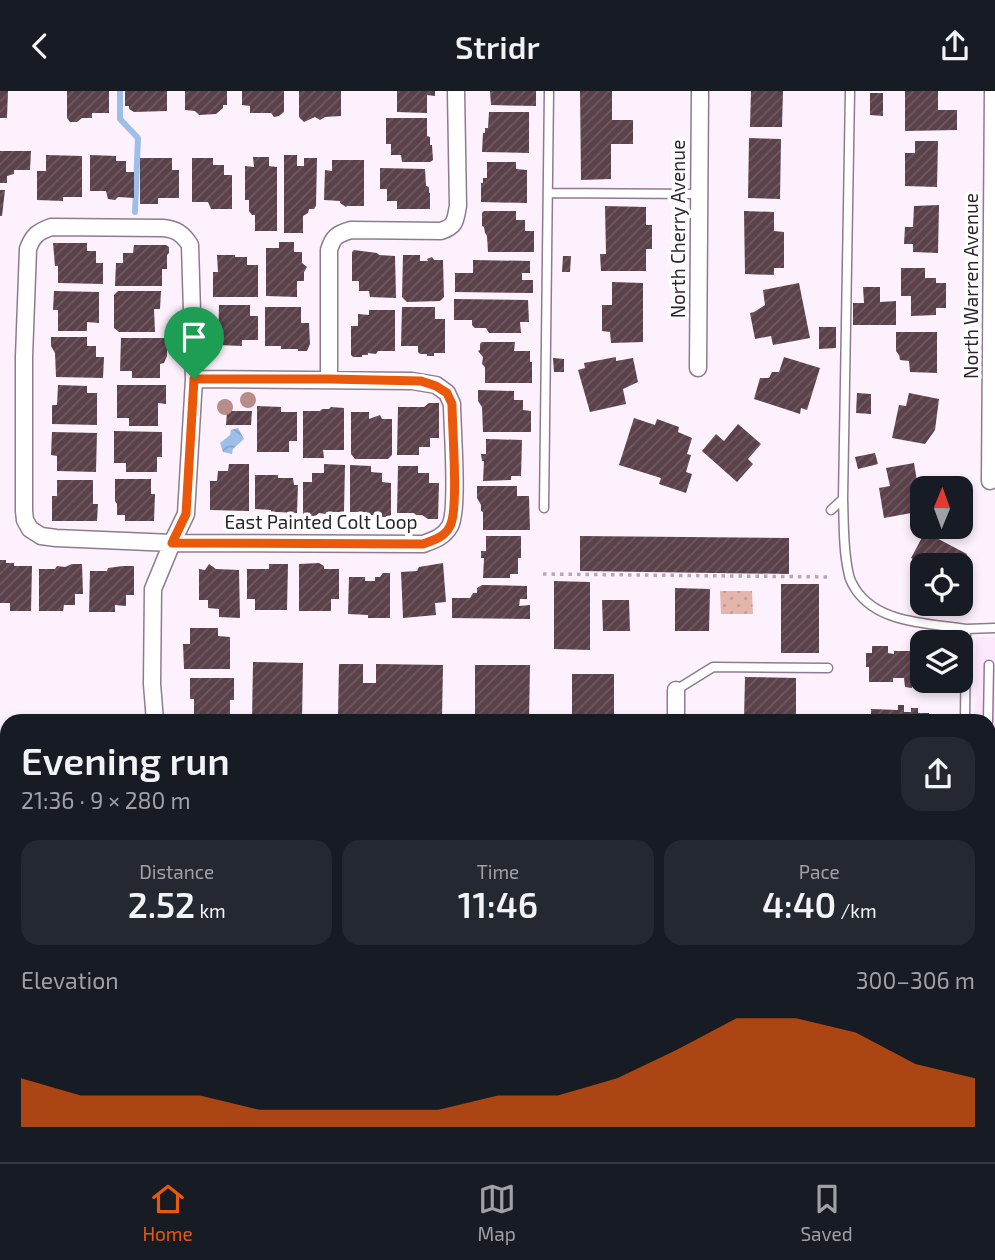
<!DOCTYPE html>
<html lang="en">
<head>
<meta charset="utf-8">
<style>
	:root { --surface:#171b24; --page:#242831; --text:#f1f3f6; --muted:#9ea1a6; --line:#363941; --accent:#ea580c }
	body { margin:0; font-family:"Exo 2",sans-serif; background:var(--page); color:var(--text); height:100vh; display:flex; flex-direction:column; font-size:26px; white-space:nowrap }
	* { box-sizing:border-box; margin:0 }
	p { font-size:23px; color:var(--muted) }
	.icon { flex:none; width:38px; height:38px; fill:none; stroke:currentColor; stroke-width:2; stroke-linecap:round; stroke-linejoin:round }
	.map { position:relative; flex:1; overflow:hidden }
	.panel { position:absolute; left:0px; top:623px; width:996px; height:448px; display:flex; flex-direction:column; background:var(--surface); border-radius:21px 21px 0 0; box-shadow:0 4px 10px #0003 }
	.panel>* { flex:none }
	.needle { width:46px; rotate:1deg }
	.tools { position:absolute; left:910px; top:385px; display:grid; gap:14px }
	.tools a { display:grid; place-items:center; width:63px; height:63px; border-radius:14px; background:var(--surface); box-shadow:0 4px 10px #0003; font-size:35px }
	.pin { position:absolute; display:grid; place-items:center; width:60px; height:60px; color:#fff; margin:-72px -30px; border-radius:50% 50% 50% 0; rotate:-45deg; box-shadow:0 0 7px #0007 }
	.pin .icon { rotate:45deg }
	.round { display:grid; place-items:center; flex:none; width:74px; height:74px; border-radius:21px; background:var(--page) }
	.headline { display:flex; align-items:center; justify-content:space-between; height:119px; padding:0 21px }
	h1 { font-size:38px; font-weight:600; line-height:52px }
	.stats { display:grid; grid-template-columns:repeat(3,1fr); gap:10px; height:119px; padding:7px 21px }
	.stats div { display:grid; align-content:center; border-radius:18px; background:var(--page); text-align:center }
	.stats b { font-size:35px; font-weight:600 }
	.stats small { font-size:19px; font-weight:400 }
	.stats p { font-size:19px }
	.chart { height:196px; padding:14px 21px }
	.chart p { display:flex; justify-content:space-between }
	.chart svg { width:100%; height:126px; margin-top:7px; fill:var(--accent); opacity:.7 }
	header { display:flex; justify-content:space-between; align-items:center; height:91px; padding:0 21px; background:var(--surface); font-size:32px; font-weight:600 }
	.tab-bar { display:flex; justify-content:space-around; align-items:center; height:98px; border-top:2px solid var(--line); background:var(--surface); font-size:19px; color:var(--muted) }
	.tab-bar a { display:grid; justify-items:center; gap:4px }
	.tab-bar .on { color:var(--accent) }
	.map>svg:first-child { display:block }
	.built { fill:#fce7fd }
	.grass { fill:url(#grass-dots) }
	.water { fill:url(#water-waves) }
	.lines { fill:none; stroke-linecap:round; stroke-linejoin:round }
	.stream { stroke:#9dbee8; stroke-width:6 }
	.building { fill:url(#building-hatch) }
	.lane-casing { stroke:#8e7b8f; stroke-width:11 }
	.street-casing { stroke:#8e7b8f; stroke-width:19 }
	.path { stroke:#b4a8b4; stroke-width:3.5; stroke-dasharray:3.5 5; stroke-linecap:butt }
	.lane { stroke:#fff; stroke-width:8 }
	.street { stroke:#fff; stroke-width:16 }
	.tree { fill:#b88c89 }
	.route-casing { stroke:#fff; stroke-width:14 }
	.route { stroke:#ea580c; stroke-width:9 }
	.labels { text-anchor:middle; stroke-width:7; stroke-linejoin:round; paint-order:stroke }
	.street-label { font-size:19px; fill:#2c242c; stroke:#fff }
</style>
</head>
<body>
<header><svg class="icon" aria-label="back" viewBox="0 0 24 24"><path d="M15 5l-7 7 7 7"/></svg>Stridr<svg class="icon" aria-label="share" viewBox="0 0 24 24"><path d="M12 15V3M7 8l5-5 5 5M5 13v7h14v-7"/></svg></header>
<div class="map">
<svg width="995" height="1071" viewBox="0 0 995 1071">
	<defs>
		<pattern id="grass-dots" width="8" height="8" patternUnits="userSpaceOnUse" patternTransform="scale(1.75)"><rect width="8" height="8" fill="#e4b6ab"/><path d="M2 2h.1M6 6h.1" fill="none" stroke="#c49c93" stroke-width="1.8" stroke-linecap="round"/></pattern>
		<pattern id="water-waves" width="16" height="10" patternUnits="userSpaceOnUse" patternTransform="scale(1.75)"><rect width="16" height="10" fill="#9dbee8"/><path d="M0 5q4-4 8 0t8 0" fill="none" stroke="#87a3c7"/></pattern>
		<pattern id="building-hatch" width="6" height="6" patternUnits="userSpaceOnUse" patternTransform="scale(1.75)"><rect width="6" height="6" fill="#5b4149"/><path d="M-1 1l2-2M0 6l6-6M5 7l2-2" fill="none" stroke="#6f5a61"/></pattern>
	</defs>
	<rect width="100%" height="100%" fill="#fef1fe"/>
	<path class="built" d="M976 546H995V1071H969V1064H989V630H975Z"/>
	<path class="grass" d="M720 500H752L753 523H721Z"/>
	<path class="water" d="M238 337 244 348 233 358 232 363 223 361 220 352 230 344 231 339Z"/>
	<g class="lines">
		<path class="stream" d="M120 0V28L138 47 135 121"/>
	</g>
	<path class="building" d="M0 0H8L7 27H0Z
		M67 0H109V22H92V27H82L77 31H70L67 27Z
		M125 0H167V20L134 21 129 18V15H125Z
		M185 0H227V14H223V17L216 23 199 24 195 20 185 19Z
		M242 0H284V21L279 25 274 26 271 22H250V15L242 14Z
		M299 0H341V25L325 26 320 29 315 26 304 31 299 26Z
		M397 0H435V5L427 4V22L397 21Z
		M490 0H536V15L491 14Z
		M580 0H612V29H633V53H611V88L581 89Z
		M751 0H783L782 36H750Z
		M905 0H938V19H957V39L905 40Z
		M870 2H883V25L870 24Z
		M489 21H529V62L482 61 483 42H485V37H488Z
		M386 27H427V45L430 46V54H432L433 69 430 71H402L401 64H391V53H386Z
		M749 47 781 48 780 108 748 107Z
		M915 50H938L937 96 905 95V62H915Z
		M0 60H31L30 79H14V83L7 85V92H0Z
		M46 64 82 65V106H63V110L37 109V80H46Z
		M90 64 116 65V70H126V81H134V107L118 106 115 109 108 108 106 100H90Z
		M284 64H297V75H304V67H317L316 115 314 118H309L308 122 303 125V142H284Z
		M253 66H269V75L277 76V140H255V124H252L249 120V109H245V75L254 76Z
		M140 67H172V79H179V107H158V113H140Z
		M192 67H213V74H224V84H232V118H211L208 111H192Z
		M332 69H364V115H347L346 116 340 112V110L324 109 325 79 332 80Z
		M487 71H516V78L527 79V112L481 111V92H483V87H487Z
		M380 77 425 78 426 95 429 96V102H430V118H397V110H387V98H380Z
		M0 99H5L2 125H0Z
		M939 114 938 162 913 161V153H904L905 136H913L914 115Z
		M605 115 646 116V134H652V158H646V180H601L600 163H606Z
		M484 120H516V129H525V140H534V161H488L487 145 485 142 484 136 482 135V122Z
		M744 120 774 121V140L784 141V177H774V184L745 183Z
		M279 151H294V161H302V172L307 176 304 181V190H297V206L266 205V157H279Z
		M53 152H87V160H96V172H103V193L58 192V175H55Z
		M134 154H166L169 156V162L167 164V178H162V195H115L116 172H123V162H133Z
		M354 159 377 162 379 164 395 165 396 207 370 206 369 200H359V190H352V161Z
		M217 164H235V166H247V174H258V206H213V181H218Z
		M403 164H420V170H428L427 168 432 166 434 169H443L444 206 440 210 407 211 402 206Z
		M563 165H571L570 181H562Z
		M473 169 530 170V182H522V189H533V202L455 201V182H473Z
		M901 177H925V187H936V192H946V217H936V224L911 225V205H901Z
		M612 191 643 192V251L611 252 610 241 602 240V214H612Z
		M799 192 810 247 773 254 771 245 755 248 750 222 754 221 765 214 763 199Z
		M863 196H880V211L896 210V234H853V212H864Z
		M54 200 99 201V232L87 231V240H58V219H53Z
		M118 200H161L160 218H154L155 241H119L114 237V204Z
		M454 208 528 209 529 231H520L521 242H489L486 237H475L472 234V229H454Z
		M219 214H250V225H258V249H242V255L218 254Z
		M265 216H301V232H309L310 253 307 260H298V258H281V255H265Z
		M402 216H435V228H445V262H434V265H427V263H420L418 261V255H401Z
		M369 219H395V260H378L376 263 368 262V264H362V266H353L351 264V235H358V223L369 224Z
		M819 236H836V257L819 258Z
		M896 241H937V282L910 281 909 270 900 269 899 264 896 260Z
		M51 246H87V255H96V266H104L103 287 56 286 55 262 51 255Z
		M121 247H167V265L164 272 160 273V287H132V280H120Z
		M482 251H515L514 260H530V271H532V292H485V276L482 273 483 266 478 260 480 259V253Z
		M616 266V270L633 267 638 291 623 298 626 313 590 321 578 279 585 277 584 272Z
		M784 266 820 277 807 319 801 317 800 323 754 308 760 287H769L772 281H779Z
		M553 267 564 268V281H554Z
		M58 294 87 295V302H97V334L52 333V314H57Z
		M117 294H166V313L158 312V335H129V327H117Z
		M478 299 514 300V309H523V319L531 320V341H483L482 316 478 310Z
		M857 302 871 303V323L856 322Z
		M909 302 939 308 935 339 925 353 892 347 899 314 906 315Z
		M429 312H439V347H430V356H419V364H397L398 316H424Z
		M257 315 281 316V321H297V350H289V361H257Z
		M331 316 344 317V359H323L324 367H303V320H320L322 318H329Z
		M227 320H252L251 334H226Z
		M351 321H369V328L380 324 382 328H392V364L388 368H355L351 363Z
		M634 327 655 334 657 328 679 336 678 341 692 347 687 363 691 364 686 381 692 383 686 402 659 393 661 387 619 374Z
		M738 333 761 353 748 368 753 373 737 391 702 360 716 343 724 350Z
		M114 340 162 341V366H157V381H126V372H114Z
		M52 341 97 342 96 381 57 380V365L51 364Z
		M486 348 522 349 521 385H511V389L483 390 484 370H482L481 363H486Z
		M875 362 878 373 858 378 855 366Z
		M914 372 922 420 884 427 879 397 890 395 886 377Z
		M229 373H249V420L210 419V390H217L218 380H228Z
		M324 373 345 374 344 421H327L325 423 319 422 313 427H303V391H312V382H324Z
		M350 374 371 375V381L382 382V391L391 392V424L389 426H382L381 428 375 424H368L366 421H350Z
		M398 375H418V382H429V392H439L438 428H428L422 424H416L414 422H397Z
		M255 384H278V387H293L294 394H298L297 422 277 421V425H271V419L255 418Z
		M115 388H151V403H155L154 430H125V424H117V413L115 410Z
		M57 389H93V413H98L97 430H52V405H57Z
		M477 395H517V405H529L530 439H483V421L481 420V414L477 407Z
		M925 441 967 463 961 474H929L932 468 927 466 923 473 911 467Z
		M486 445H521V467H518V483H510V487H483L484 467H481V460H486Z
		M580 445 789 447V483L580 480Z
		M0 469H6V472H14V475H32L31 520H10V512H0Z
		M319 472 324 475V478H339V508H331V520H299V473Z
		M443 472 446 511 435 512 436 524 403 527 401 481 417 480 419 476Z
		M72 473H82L83 503H75V514H64L63 520H39V478H55L57 475 65 476Z
		M209 473 216 478 239 479 240 527 219 526V518L208 517V509H199V478L205 479Z
		M269 473H288L287 519H255V508H247V478H269Z
		M123 475H134V504H126V515L115 514V521H89L90 480H107L108 477Z
		M383 482H390V527H368V524L348 523 349 486H365V490H375V486H380Z
		M554 490 590 491V559L554 558Z
		M781 493H819V562H781Z
		M482 494 527 495V508H520L519 515 530 514V528L452 527V507H470L473 502H477V497Z
		M675 497 710 498 709 540H675Z
		M602 509H629L630 540H603Z
		M190 537H218V545L230 546V578H184L183 553H190Z
		M872 555H888V562L894 563V560H918V588L912 587V597L905 596 904 587H893V591H869V576H866V562H872Z
		M253 571 303 572 302 630H252Z
		M339 573H363V592H376V573L443 574 442 627 338 626Z
		M475 574H530L529 630H475Z
		M572 583H614V630H572Z
		M745 586 796 587V628H744Z
		M190 587H234V609H230V628H194V608H190Z
		M898 614H904V621H911V617H918V622H929V630H871V618L898 619Z
		M0 776 7 777V821L1 820Z
		M0 836H6L7 881 0 880Z
		M0 894H7V940L0 939Z
		M0 954H5L4 965H7V999L0 998Z
		M0 1021H3L2 1030H7V1064H18V1071H0Z
		M198 1064H226V1071H198Z
		M266 1064H295V1071H266Z
		M331 1064H355V1071H331Z
		M369 1064H435L434 1071H369Z
		M472 1064H521V1071H472Z
		M725 1064H789V1071H725Z"/>
	<g class="lines">
		<g class="lane-casing">
			<path id="lane" d="M548 102 699 103
				M843 408C844 433 843 460 849 484 850 490 853 494 856 499 879 533 929 532 966 538
				M544 417 549 0
				M831 419 843 408 850 0
				M676 599 713 576 828 577
				M965 630 966 538 995 537
				M988 630 989 574
				M314 1071 315 1064
				M448 1071V1065
				M958 1071V1064
				M982 1071V1064"/>
		</g>
		<g class="street-casing">
			<path id="street" d="M698 277 700 0
				M329 288V159C333 146 337 143 351 139L441 140C456 135 455 130 458 115L456 0
				M990 390 993 0
				M155 630 152 593 153 498 172 452 186 423 194 288 190 154C183 143 176 138 163 137L51 136C38 141 33 144 28 158L24 266V420L25 429 30 438 41 445 56 447 172 452 423 453C434 449 444 446 450 435 459 419 452 336 452 313L447 302 436 294 412 290 194 288
				M676 630V599
				M161 1064 164 1071
				M669 1071V1064"/>
		</g>
		<path class="path" d="M543 483 830 486"/>
		<use href="#lane" class="lane"/>
		<use href="#street" class="street"/>
	</g>
	<g class="tree">
		<circle cx="248" cy="309" r="8"/>
		<circle cx="225" cy="316" r="8"/>
	</g>
	<g class="lines">
		<g class="route-casing">
			<path id="route" d="M194 288H329L421 290 436 295 447 302 452 313C452 336 459 419 450 435 445 446 434 449 423 453L172 452 186 423Z"/>
		</g>
		<use href="#route" class="route"/>
	</g>
	<g class="labels">
		<g class="street-label">
			<text transform="translate(678 138) rotate(-90)" y="7">North Cherry Avenue</text>
			<text transform="translate(971 195) rotate(-90)" y="7">North Warren Avenue</text>
			<text x="321" y="438">East Painted Colt Loop</text>
		</g>
	</g>
</svg>
<div class="tools">
<a><svg class="needle" viewBox="-14 -14 28 28"><path d="M0-13l5 13h-10z" fill="#e53935"/><path d="M0 13l5-13h-10z" fill="#9ea1a6"/></svg></a>
<a><svg class="icon" aria-label="locate" viewBox="0 0 24 24"><circle cx="12" cy="12" r="6"/><path d="M12 2v4M12 18v4M2 12h4M18 12h4"/></svg></a>
<a><svg class="icon" aria-label="layers" viewBox="0 0 24 24"><path d="M12 4l9 5-9 5-9-5zM3 14l9 5 9-5"/></svg></a>
</div>
<div class="pin" style="left:194px;top:288px;background:#1e9e55"><svg class="icon" aria-label="arrive" viewBox="0 0 24 24"><path d="M6 21V4h12l-3 4 3 4H6"/></svg></div>
<section class="panel">
<div class="headline"><div><h1>Evening run</h1><p>21:36 · 9 × 280 m</p></div><a class="round"><svg class="icon" aria-label="share" viewBox="0 0 24 24"><path d="M12 15V3M7 8l5-5 5 5M5 13v7h14v-7"/></svg></a></div>
<div class="stats">
<div><p>Distance</p><b>2.52<small> km</small></b></div>
<div><p>Time</p><b>11:46</b></div>
<div><p>Pace</p><b>4:40<small> /km</small></b></div>
</div>
<div class="chart"><p><span>Elevation</span>300–306 m</p>
<svg viewBox="0 0 160 44" preserveAspectRatio="none"><path d="M0 44V27L10 33L20 33L30 33L40 38L50 38L60 38L70 38L80 33L90 33L100 27L110 17L120 6L130 6L140 11L150 22L160 27V44z"/></svg>
</div>
</section>
</div>
<nav class="tab-bar">
<a class="on"><svg class="icon" aria-label="home" viewBox="0 0 24 24"><path d="M3 11l9-7 9 7M6 9v11h12V9"/></svg>Home</a>
<a><svg class="icon" aria-label="map" viewBox="0 0 24 24"><path d="M3 6l6-2 6 2 6-2v14l-6 2-6-2-6 2zM9 4v14M15 6v14"/></svg>Map</a>
<a><svg class="icon" aria-label="saved" viewBox="0 0 24 24"><path d="M7 4h10v16l-5-4-5 4z"/></svg>Saved</a>
</nav>
</body>
</html>
